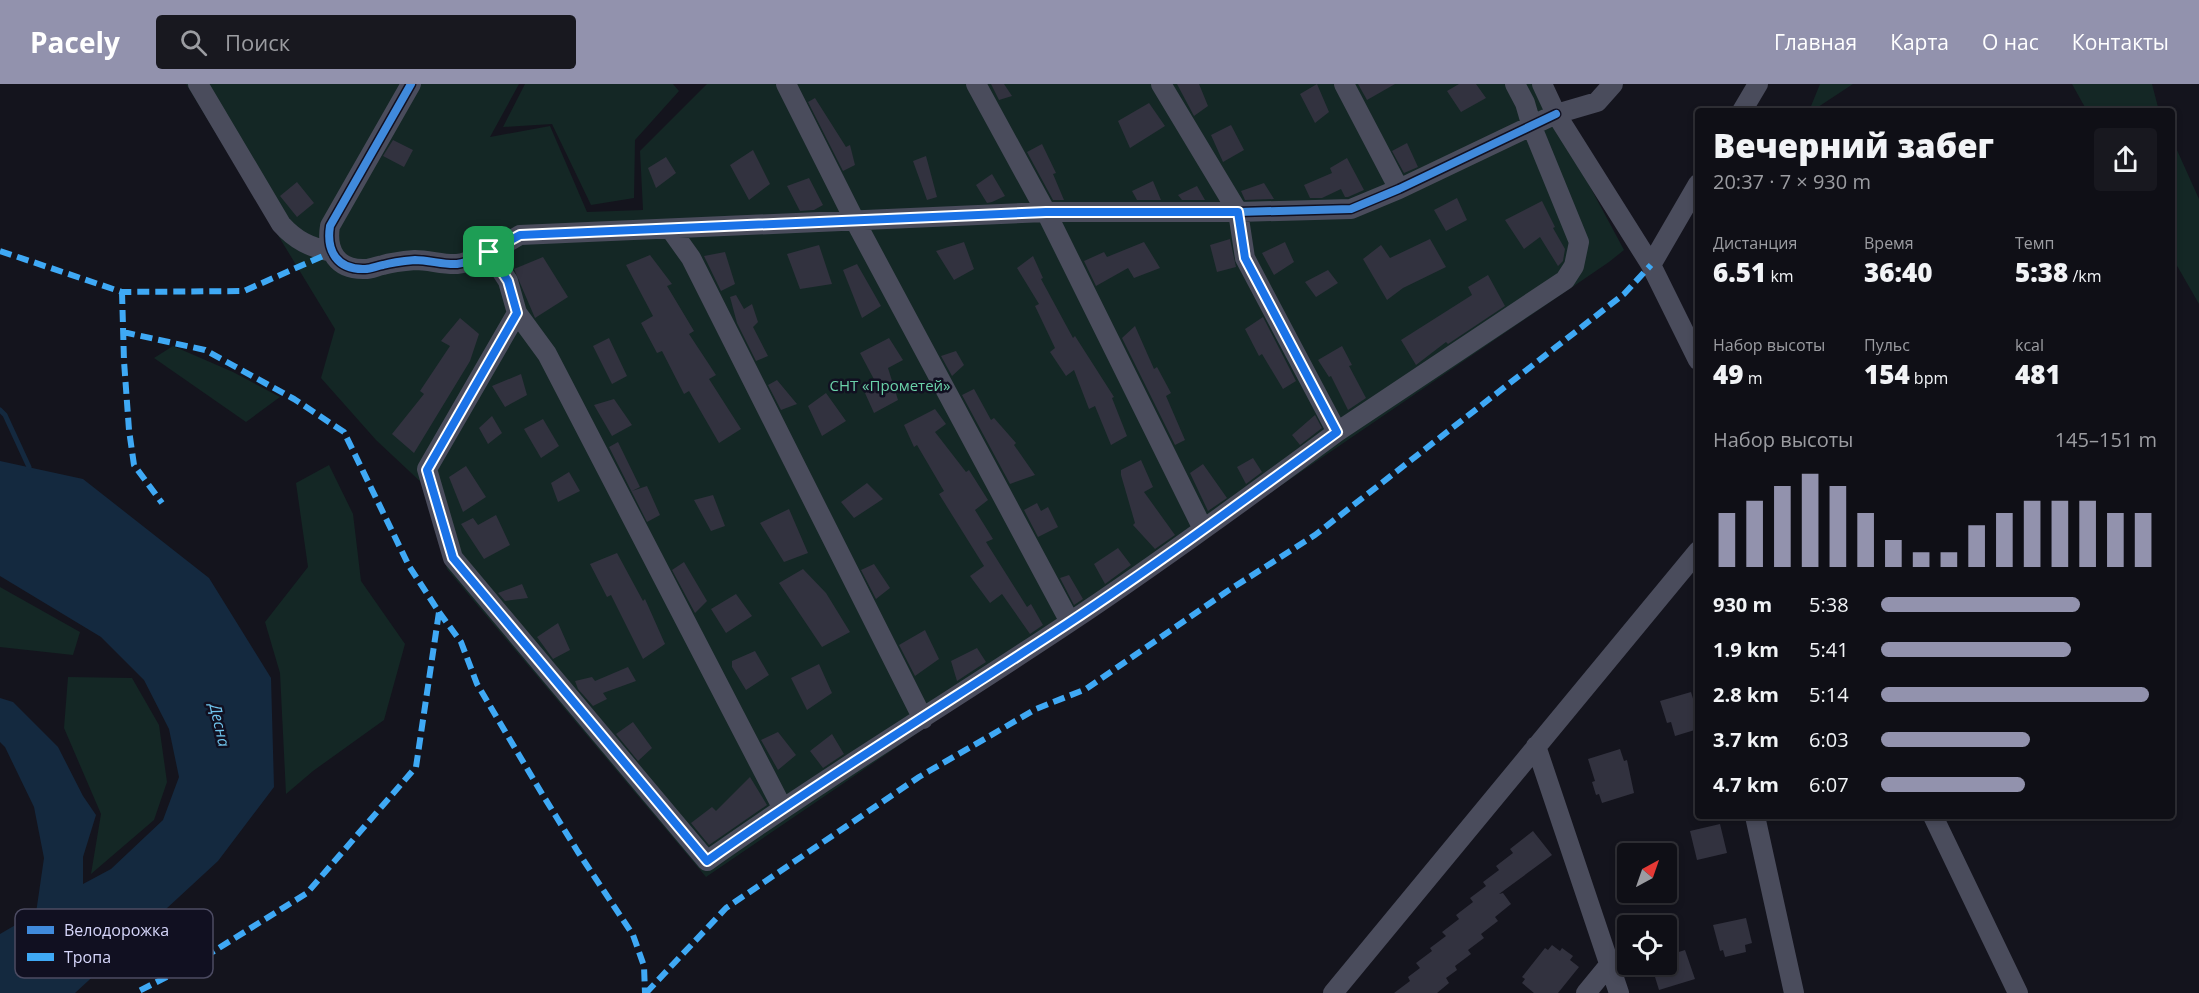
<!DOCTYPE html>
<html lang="ru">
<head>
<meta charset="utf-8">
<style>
	:root { --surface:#0f0f16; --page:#18181f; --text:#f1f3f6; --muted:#9b9ca1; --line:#2f2f35; --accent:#9292ad }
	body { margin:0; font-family:"Open Sans",sans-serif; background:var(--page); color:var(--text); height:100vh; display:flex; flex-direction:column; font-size:22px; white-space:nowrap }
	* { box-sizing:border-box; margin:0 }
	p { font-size:20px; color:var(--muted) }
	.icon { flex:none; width:33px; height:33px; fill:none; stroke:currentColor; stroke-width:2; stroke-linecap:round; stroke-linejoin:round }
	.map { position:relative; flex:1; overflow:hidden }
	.panel { position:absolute; left:1695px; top:24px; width:480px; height:711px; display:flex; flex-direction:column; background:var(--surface); border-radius:6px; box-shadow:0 3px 9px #0003,0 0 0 2px var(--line) }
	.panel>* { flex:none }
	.needle { width:39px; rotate:40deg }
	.controls { position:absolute; left:1617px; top:759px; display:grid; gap:12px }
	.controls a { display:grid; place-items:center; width:60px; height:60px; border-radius:6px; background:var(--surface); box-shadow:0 3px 9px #0003,0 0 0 2px var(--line); font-size:30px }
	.pin { position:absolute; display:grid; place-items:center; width:51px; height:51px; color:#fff; margin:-26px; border-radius:12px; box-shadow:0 3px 9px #0006 }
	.round { display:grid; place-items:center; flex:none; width:63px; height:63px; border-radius:6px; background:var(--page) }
	.head { display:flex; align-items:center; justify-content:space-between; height:102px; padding:0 18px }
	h1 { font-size:33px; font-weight:800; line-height:45px }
	.stats { display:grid; grid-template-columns:repeat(3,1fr); gap:9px; height:102px; padding:6px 18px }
	.stats div { display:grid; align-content:center }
	.stats b { font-size:26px; font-weight:800 }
	.stats small { font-size:16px; font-weight:400 }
	.stats p { font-size:16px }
	.chart { height:168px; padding:12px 18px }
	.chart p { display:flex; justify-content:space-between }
	.chart svg { width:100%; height:108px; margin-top:6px; stroke:var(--accent); stroke-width:6 }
	ul { padding:0 18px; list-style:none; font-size:20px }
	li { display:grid; grid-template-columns:96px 72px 1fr; align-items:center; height:45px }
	li i { height:15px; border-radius:8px; background:var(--accent) }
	header { display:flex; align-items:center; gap:36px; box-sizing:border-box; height:84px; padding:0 30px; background:var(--accent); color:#fff }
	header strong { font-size:28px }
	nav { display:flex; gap:33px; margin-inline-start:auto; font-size:21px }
	.search { width:420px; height:54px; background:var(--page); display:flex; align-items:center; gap:15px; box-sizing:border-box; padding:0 21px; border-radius:6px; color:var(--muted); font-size:22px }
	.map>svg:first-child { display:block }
	.green { fill:#142725 }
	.water { fill:#14293f }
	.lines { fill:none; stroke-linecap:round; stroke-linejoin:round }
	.stream { stroke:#14293f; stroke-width:5 }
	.building { fill:#32323f }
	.minor { stroke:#4a4c5c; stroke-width:20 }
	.quiet { stroke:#3fa9f5; stroke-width:6; stroke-dasharray:12 6; stroke-linecap:butt }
	.cycleway-casing { stroke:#111021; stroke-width:11 }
	.cycleway { stroke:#408adc; stroke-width:8 }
	.route-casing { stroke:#fff; stroke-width:12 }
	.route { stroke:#1a73e8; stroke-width:8 }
	.labels { text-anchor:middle; stroke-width:5; stroke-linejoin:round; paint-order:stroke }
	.park-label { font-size:15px; fill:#6bd1a9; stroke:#111021 }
	.water-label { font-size:16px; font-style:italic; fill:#70c4ed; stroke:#111021 }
	.key { fill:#111021; stroke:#4c4b62; stroke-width:1.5 }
	.key-label { font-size:16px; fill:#d6d6fa }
</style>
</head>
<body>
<header>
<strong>Pacely</strong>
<div class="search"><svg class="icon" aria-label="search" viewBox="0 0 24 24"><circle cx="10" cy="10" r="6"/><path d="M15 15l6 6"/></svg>Поиск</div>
<nav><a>Главная</a><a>Карта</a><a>О нас</a><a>Контакты</a></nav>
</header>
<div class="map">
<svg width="2199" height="909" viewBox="0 0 2199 909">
	<rect width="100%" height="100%" fill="#14141d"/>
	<path class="green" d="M186 0H519L490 53 550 42 587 128 643 126 640 67 707 0H1535L1624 166 1609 178 706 793 447 485 424 401 376 356 321 294 335 245Z
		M525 0H673L679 7 635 56 634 114 591 121 552 40 503 43Z
		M1820 0H1853L1812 27H1809Z
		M2072 0H2152L2159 27H2087Z
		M2172 55 2199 115V220L2172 173Z
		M173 262 233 288 280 313 246 338 154 274Z
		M329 381 353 430 361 497 405 560 384 636 313 687 286 710 280 589 265 538 308 483 296 399Z
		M0 503 80 548 73 571 0 563Z
		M68 593 132 594 159 641 167 698 154 736 91 790 101 730 64 644Z"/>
	<path class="water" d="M0 377 83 395 209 494 271 594 274 703 218 777 75 909H0V850L36 829 44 774 34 723 5 663 0 658V614L13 618 58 663 83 712 96 731 83 773V800L111 785 163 736 179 693 169 645 144 596 101 553 0 492Z"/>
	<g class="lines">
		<path class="stream" d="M0 326 5 331 29 383"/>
	</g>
	<path class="building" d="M991 0H1004L1012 12 999 16Z
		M1177 0H1199L1208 22 1194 32Z
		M1317 0 1329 28 1315 39 1300 10Z
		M1358 0H1395L1367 16Z
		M1459 0H1476L1486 14 1461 28 1447 7Z
		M815 14 846 63 850 61 855 81 843 87 808 18Z
		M1149 19 1165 42 1130 64 1118 37Z
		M1231 41 1244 66 1223 78 1211 51Z
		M393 56 413 66 404 83 383 72Z
		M1407 59 1418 83 1404 89 1392 67Z
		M1042 60 1056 89 1053 90 1064 116H1053L1027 68Z
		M753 66 770 100 749 116 730 81Z
		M926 72 937 113 927 116 913 77Z
		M666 73 676 89 656 104 648 84Z
		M1347 74 1364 106 1348 113H1345L1341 105 1322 114H1310L1304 101 1332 89 1330 84Z
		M992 90 1005 112 992 118 987 119 976 101Z
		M809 94 823 121 814 126 800 127 787 102Z
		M1153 97 1161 116H1137L1132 107Z
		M297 98 314 119 297 133 280 112Z
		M1264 99 1274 115 1245 116 1241 107Z
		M1197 102 1205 116H1182L1178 111Z
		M1457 114 1467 136 1446 147 1434 126Z
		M1542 117 1555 143 1553 144 1565 165 1563 177 1558 182 1540 153 1524 165 1505 136Z
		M1230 155 1236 183 1217 188 1210 161Z
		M1430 155 1446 183 1403 204 1387 216 1363 175 1381 161 1390 174Z
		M964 158 974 185 954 196 936 167Z
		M1144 158 1160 184 1134 194 1128 184 1096 202 1084 177 1104 168 1107 173Z
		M1285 158 1294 178 1274 191 1262 169Z
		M819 161 832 200 800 205 787 170Z
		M725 168 735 200 721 207 704 172Z
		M650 171 672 200 667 202 694 247 689 250 716 291 709 295 741 345 719 359 689 307 684 310 662 267 657 269 641 239 653 232 626 181Z
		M1033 172 1043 194 1041 195 1073 254 1075 252 1114 313 1112 314 1127 352 1111 361 1095 322 1089 325 1074 286 1066 292 1050 268 1055 264 1035 222 1039 220 1017 184Z
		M543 173 568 213 535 234 514 185Z
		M857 180 881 222 862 234 843 186Z
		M1328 186 1338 199 1316 213 1305 198Z
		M1488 191 1505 222 1448 260 1446 258 1416 281 1401 256 1472 211 1468 203Z
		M736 211 744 225 752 220 758 238 753 243 768 272 756 277 737 239 730 213Z
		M1263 233 1296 297 1283 305 1262 270 1259 272 1245 245Z
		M460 234 479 250 470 277 414 369 392 350 424 310 420 307 450 262 441 257Z
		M1135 242 1154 285 1157 283 1171 309 1166 312 1185 356 1175 361 1122 254Z
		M609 254 627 292 612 300 593 262Z
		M889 254 903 276 888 284 898 316 874 329 865 309 877 301 860 269Z
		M1342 262 1352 281 1349 282 1366 314 1348 326 1331 292 1329 293 1318 276Z
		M956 267 964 281 952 292 941 272Z
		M521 290 527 311 505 323 492 302Z
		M777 296 797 320 781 326 768 301Z
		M974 305 991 336 994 334 1016 359 1014 361 1035 391 1010 400 962 311Z
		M826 309 846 337 822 352 808 322Z
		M614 315 632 341 612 352 594 321Z
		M935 325 946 340 935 348 966 388 969 386 988 416 975 426 993 455 986 458 1027 523 1031 520 1043 541 1030 550 1002 510 990 519 970 492 984 482 939 410 944 407 917 361 914 363 904 341Z
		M1315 331 1322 344 1300 361 1292 351Z
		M492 332 502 349 488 360 479 344Z
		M543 335 559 362 541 374 524 345Z
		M618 358 640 403 632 407 647 402 660 431 647 438 609 363Z
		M1253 374 1262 388 1246 400 1237 383Z
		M1141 376 1153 403 1144 408 1175 451 1155 465 1133 441 1135 439 1121 391V386Z
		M1203 380 1227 414 1208 427 1190 389Z
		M466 382 486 413 463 428 449 393Z
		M569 388 580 407 558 418 551 399Z
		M867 399 883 415 854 434 841 418Z
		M713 411 725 442 711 447 694 416Z
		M1037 419 1041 427 1048 423 1058 443 1038 453 1024 426Z
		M789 425 808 469 784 478 760 439Z
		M496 431 510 461 484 475 461 440 473 434 478 441Z
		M1118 464 1131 481 1105 500 1094 480Z
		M617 469 643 517 645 515 665 560 643 575 611 511 607 513 590 480Z
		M684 478 707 517 695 529 672 486Z
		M874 480 890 504 876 515 861 486Z
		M803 485 826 509 850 548 822 563 779 499Z
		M1069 491 1083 515 1074 521 1060 494Z
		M522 500 528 514 505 517 498 509Z
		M736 510 752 532 726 549 711 525Z
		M558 539 570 566 553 575 537 553Z
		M925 546 939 575 915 592 899 561Z
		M977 564 986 578 957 597 951 577Z
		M755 567 769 591 746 606 732 583V577Z
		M819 580 832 609 807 626 791 594Z
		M628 583 636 597 603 609 607 615 593 622 578 605 575 597 592 593 595 597Z
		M1691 608 1694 618 1698 616V645L1675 652 1671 638 1667 639 1660 617Z
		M633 638 652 664 638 677 616 650Z
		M778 648 796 671 778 686 761 656Z
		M832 650 844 670 823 684 810 667Z
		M1620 665 1624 677 1627 676 1634 709 1602 719 1599 710 1596 711 1592 698 1595 697 1588 675Z
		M750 693 767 721 709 761 691 739 712 723 716 727Z
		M1720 740 1727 769 1697 776 1690 747Z
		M1533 747 1552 771 1499 810 1503 809 1511 820 1495 833 1498 837 1481 850 1484 854 1468 866 1471 870 1455 882 1457 886 1446 894 1449 899 1437 909H1394L1410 897 1408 893 1420 884 1416 879 1432 867 1430 864 1446 852 1442 848 1459 835 1456 831 1473 818 1470 814 1486 802 1483 798 1499 786 1496 782 1513 769 1510 765Z
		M1746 834 1752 859 1745 861 1746 868 1725 873 1723 866 1720 867 1713 841Z
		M1552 861 1560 867 1562 864 1573 872 1570 876 1579 883 1558 909H1534L1522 899 1525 895 1522 893 1545 864 1548 866Z
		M1685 866 1695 895 1659 906 1651 880H1666V872Z"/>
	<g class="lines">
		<path class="minor" d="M198 0 281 140C296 157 310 163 332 168
			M411 0 330 142C326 167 337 186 365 185 371 185 377 182 383 181 393 178 404 177 415 176 429 176 444 181 457 180 475 178 504 160 520 151L1046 128H1238L1351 125 1399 105 1556 30 1597 18 1613 0
			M786 0 854 135 1070 538
			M976 0 1046 128 1203 445
			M1161 0 1238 128 1245 174 1337 348 1565 196 1574 182 1579 158 1532 43 1525 19 1515 0
			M1344 0 1399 105
			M1542 0 1556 30 1651 181
			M1742 27 1758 0
			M1698 100 1651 181 1698 276
			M671 146 691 174 923 635
			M489 168 508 197 517 229 427 385 453 474 707 777C824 694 947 620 1067 540 1159 479 1249 413 1337 348
			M517 229 547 270 782 723
			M1536 662 1619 909
			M1755 732 1794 909
			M1933 732 2018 909
			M1333 909 1698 467
			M1586 909 1609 881"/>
		<path class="quiet" d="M0 167 122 208 244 207 332 168
			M122 208 124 277 129 346 134 381 162 419
			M123 248 205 266 294 315 344 348 409 482 439 528 416 683 307 809 198 877 135 909
			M439 528 461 558 477 600 541 708 578 768 633 851 644 882 645 909
			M646 909 726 824 919 693 1036 625 1086 605 1226 508 1315 451 1624 210 1651 181"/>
		<g class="cycleway-casing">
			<path id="cycleway" d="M411 0 330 142C326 167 337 186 365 185 371 185 377 182 383 181 393 178 404 177 415 176 429 176 444 181 457 180 475 178 504 160 520 151L1046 128H1238L1351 125 1399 105 1556 30
				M489 168 508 197 517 229 427 385 453 474 707 777C824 694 947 620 1067 540 1159 479 1249 413 1337 348"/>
		</g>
		<use href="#cycleway" class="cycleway"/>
	</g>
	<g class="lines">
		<g class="route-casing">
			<path id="route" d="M1046 128H1238L1245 174 1337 348C1248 413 1159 479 1067 540 947 619 824 694 707 777L453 474 427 386 517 229 508 197 489 168 520 151Z"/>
		</g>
		<use href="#route" class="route"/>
	</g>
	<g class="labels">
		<g class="park-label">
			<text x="890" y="307">СНТ «Прометей»</text>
		</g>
		<g class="water-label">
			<text transform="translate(220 641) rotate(77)" y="6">Десна</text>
		</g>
	</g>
	<rect x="15" y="825" width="198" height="69" rx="9" class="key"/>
	<rect x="27" y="842" width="27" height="8" fill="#408adc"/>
	<rect x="27" y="869" width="27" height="8" fill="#3fa9f5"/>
	<g class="key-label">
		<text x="64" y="852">Велодорожка</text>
		<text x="64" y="879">Тропа</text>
	</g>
</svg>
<div class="controls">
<a><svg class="needle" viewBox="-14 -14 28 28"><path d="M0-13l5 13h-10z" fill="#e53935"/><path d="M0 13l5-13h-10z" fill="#9b9ca1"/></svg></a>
<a><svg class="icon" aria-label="locate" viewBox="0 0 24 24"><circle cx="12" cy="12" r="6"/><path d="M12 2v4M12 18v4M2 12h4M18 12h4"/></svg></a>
</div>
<div class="pin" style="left:489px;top:168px;background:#1e9e55"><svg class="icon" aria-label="arrive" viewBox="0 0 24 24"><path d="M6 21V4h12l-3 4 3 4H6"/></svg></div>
<section class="panel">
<div class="head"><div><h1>Вечерний забег</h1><p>20:37 · 7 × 930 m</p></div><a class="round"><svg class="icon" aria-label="share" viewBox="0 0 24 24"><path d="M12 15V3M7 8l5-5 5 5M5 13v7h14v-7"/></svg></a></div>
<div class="stats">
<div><p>Дистанция</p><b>6.51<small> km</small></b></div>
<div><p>Время</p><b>36:40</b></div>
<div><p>Темп</p><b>5:38<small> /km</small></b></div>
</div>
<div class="stats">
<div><p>Набор высоты</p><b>49<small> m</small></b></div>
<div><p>Пульс</p><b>154<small> bpm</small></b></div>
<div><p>kcal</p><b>481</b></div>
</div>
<div class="chart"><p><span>Набор высоты</span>145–151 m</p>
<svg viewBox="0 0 160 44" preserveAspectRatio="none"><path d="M5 44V22M15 44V17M25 44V11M35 44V6M45 44V11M55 44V22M65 44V33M75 44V38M85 44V38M95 44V27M105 44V22M115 44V17M125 44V17M135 44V17M145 44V22M155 44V22"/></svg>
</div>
<ul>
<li><b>930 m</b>5:38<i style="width:72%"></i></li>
<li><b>1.9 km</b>5:41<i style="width:69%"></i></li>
<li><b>2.8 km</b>5:14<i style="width:97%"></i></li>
<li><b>3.7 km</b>6:03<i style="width:54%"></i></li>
<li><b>4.7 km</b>6:07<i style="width:52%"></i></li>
</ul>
</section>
</div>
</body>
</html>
